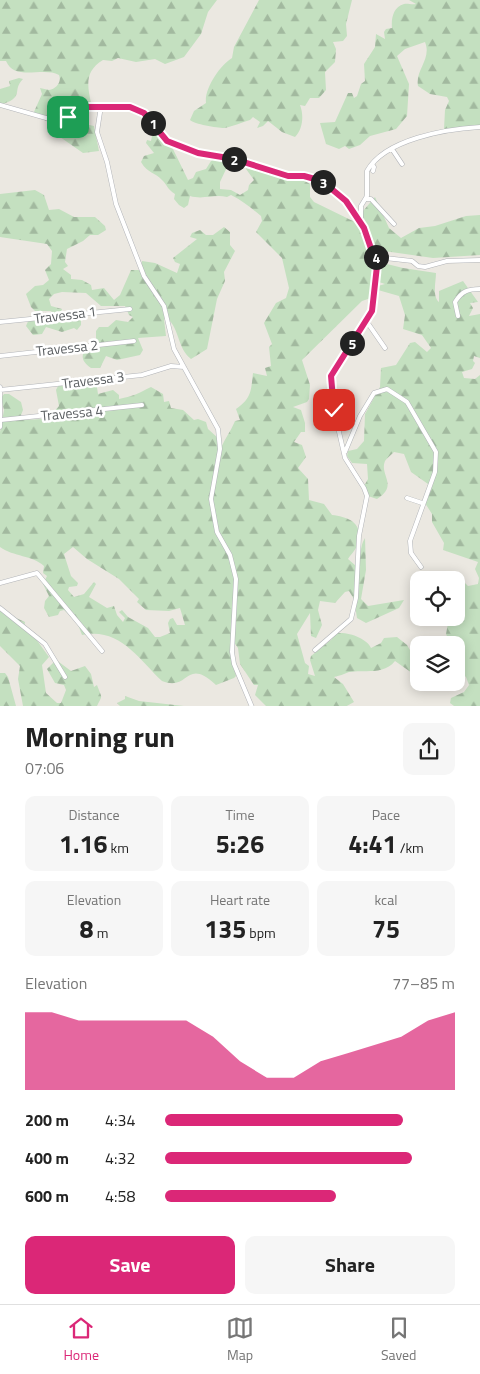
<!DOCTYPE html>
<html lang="en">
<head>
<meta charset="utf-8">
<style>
	:root { --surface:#fff; --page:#f6f6f6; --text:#222; --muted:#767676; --line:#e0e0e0; --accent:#db2777 }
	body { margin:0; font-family:"Titillium Web",sans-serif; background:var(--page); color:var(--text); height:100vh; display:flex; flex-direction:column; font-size:19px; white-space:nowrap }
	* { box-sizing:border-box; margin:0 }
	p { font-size:16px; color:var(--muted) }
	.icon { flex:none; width:28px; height:28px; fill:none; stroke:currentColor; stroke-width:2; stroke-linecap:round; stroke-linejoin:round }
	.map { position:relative; height:706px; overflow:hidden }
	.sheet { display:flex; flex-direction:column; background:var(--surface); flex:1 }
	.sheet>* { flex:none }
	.fabs { position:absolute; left:410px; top:571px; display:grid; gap:10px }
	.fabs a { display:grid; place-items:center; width:55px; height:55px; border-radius:10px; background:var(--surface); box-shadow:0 2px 12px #0003; font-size:25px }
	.pin { position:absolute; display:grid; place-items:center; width:42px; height:42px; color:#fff; margin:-21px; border-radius:10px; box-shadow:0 2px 8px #0006 }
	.km { position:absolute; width:25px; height:25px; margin:-12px; border-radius:50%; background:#222; color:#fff; font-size:14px; line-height:25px; text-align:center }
	.round { display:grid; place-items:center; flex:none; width:52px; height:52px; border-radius:10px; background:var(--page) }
	.overview { display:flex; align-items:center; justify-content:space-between; height:85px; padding:0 25px }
	h1 { font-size:28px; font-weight:700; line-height:38px }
	.stats { display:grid; grid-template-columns:repeat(3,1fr); gap:8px; height:85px; padding:5px 25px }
	.stats div { display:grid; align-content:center; border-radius:10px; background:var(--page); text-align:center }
	.stats b { font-size:25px; font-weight:700 }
	.stats small { font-size:14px; font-weight:400 }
	.stats p { font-size:14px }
	.chart { height:140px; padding:10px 25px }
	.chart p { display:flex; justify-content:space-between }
	.chart svg { width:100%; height:90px; margin-top:5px; fill:var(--accent); opacity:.7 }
	.action { display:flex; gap:10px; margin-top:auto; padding:10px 25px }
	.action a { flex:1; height:58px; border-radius:10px; background:var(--accent); color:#fff; font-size:20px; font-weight:700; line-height:58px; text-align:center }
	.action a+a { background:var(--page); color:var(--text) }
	ul { padding:0 25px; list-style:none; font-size:16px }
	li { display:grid; grid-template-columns:80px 60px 1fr; align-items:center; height:38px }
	li i { height:12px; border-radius:6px; background:var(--accent) }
	.dock { display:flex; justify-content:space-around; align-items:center; height:70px; border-top:1px solid var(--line); background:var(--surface); font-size:14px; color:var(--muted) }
	.dock a { display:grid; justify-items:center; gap:2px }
	.dock .active { color:var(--accent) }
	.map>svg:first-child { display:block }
	.forest { fill:url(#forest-firs); fill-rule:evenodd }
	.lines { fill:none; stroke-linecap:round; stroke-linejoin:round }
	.minor-casing { stroke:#b2b4b8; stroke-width:5 }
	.minor { stroke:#fff; stroke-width:4 }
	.route-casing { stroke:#fff; stroke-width:10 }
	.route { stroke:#db2777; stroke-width:6 }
	.labels { text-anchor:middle; stroke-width:5; stroke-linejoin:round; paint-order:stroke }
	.street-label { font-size:14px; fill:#5a5e61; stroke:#fff }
</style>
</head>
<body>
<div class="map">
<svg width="480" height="707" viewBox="0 0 480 707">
	<defs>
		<pattern id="forest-firs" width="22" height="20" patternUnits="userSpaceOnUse" patternTransform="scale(1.25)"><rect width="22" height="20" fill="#c4e0c0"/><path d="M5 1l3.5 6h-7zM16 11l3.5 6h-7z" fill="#a2b99f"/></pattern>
	</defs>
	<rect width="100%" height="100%" fill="#ebe8e1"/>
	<path class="forest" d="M0 0H217L208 12 201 34 184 57 165 64 155 59 136 62 118 58 112 61 103 60C85 71 87 84 91 103L87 102 71 121 78 125 85 124 94 126 99 151 83 153 60 137 54 125 33 114 42 94 40 88 49 90C56 89 62 82 59 75 43 66 15 82 6 61H0Z
		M259 0H352L346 24 347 36 343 41 333 42 336 49 335 62 325 72 326 90 319 98H310L305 106 300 105C304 115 303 129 295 137L282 132 268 121 263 126 257 128 260 122 253 117 250 120C242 122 232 127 224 128 217 128 194 124 190 120L194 111 206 103C204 89 220 65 232 58L234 47Z
		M409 0H480V126L457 130 444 129 445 110 449 101 447 97 430 94 418 86C415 70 432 59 425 42L405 49 397 56 409 84 407 116 396 129 370 136 360 145 349 149 345 146 339 149 326 144 320 123 335 122 348 93H352L354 98 357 96 361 84 365 81 364 64 375 47 376 34 385 39 384 32 386 29 392 28C391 19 393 7 404 4 408 3 411 5 416 4Z
		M19 78 23 79C11 91 26 97 0 105V89L10 86 9 81Z
		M153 131 165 143 172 147 188 180 193 178 196 172 206 169 211 161 217 157 227 160 228 165 220 182V189L231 190 240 195 248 190 249 185 254 180 246 169 247 166 276 176 298 177 310 184V197L314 202 359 224 363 211 375 197 389 228 401 238 419 228 435 226 466 216 480 215V255L433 258 377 250H372L371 260 403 268 436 273C436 282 432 296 439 302V291L463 281 478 302 470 303 473 308 469 316 480 314V358L474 356 473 361 475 363 472 369 462 372 464 378 475 379 480 375V706H454L450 703 451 698 464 692 469 685 466 677 458 670 463 665 457 662 459 657 456 645H451L446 634 449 618H456V581H463L468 586 478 584 479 578 475 569 478 562 443 550 444 543 432 522V514L425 503 428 484 411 472 404 454 394 452C391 455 387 458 385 461 379 475 399 485 377 499L368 496 363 488 368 479 367 464 352 463 347 456 348 451 357 449 364 441 365 414 380 387 381 368 396 365 410 343 415 342 427 352 431 348 422 335 403 329 405 315 399 296 378 290V286L385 284 373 280 371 298 362 301 302 360 310 385 309 399 307 402 293 407 301 410 305 423V432H301L294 442 302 445 306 457 298 468 308 479 309 500 324 504 332 515C350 517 365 524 357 546 355 551 350 555 348 559L356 566C362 558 359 547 365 538L366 570 361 599 368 606 404 600 399 608 366 623 357 618 354 599 349 591 345 592 335 603 320 601 318 610 322 625 316 638 311 636 310 613 297 634 305 663 309 666 308 674 315 676 310 660 311 656 332 639 333 634C345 630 367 638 371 648L381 643 384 638 397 637 407 645 413 655 410 665 412 673 395 661C383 676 363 669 349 672 344 674 339 676 334 677L343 684 354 702 345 707 266 706 255 695 258 685H254L240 664 238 648 233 641 232 650 236 676 234 678 216 685C185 656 190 692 162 681 138 658 119 627 82 635L77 622 64 610 60 611 58 615 49 617 44 608 45 601 49 596 43 584 47 576 43 573 44 566C32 555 14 557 0 547V432L4 410 1 398 4 394H9L21 402 23 410 21 415 24 420 42 419 52 422 48 418 59 406 56 390C61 376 84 380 96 381L98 394 113 390 119 395V399C134 396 139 393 151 387L163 394 164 402 169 401 171 408 183 410 194 420 198 419 206 422 208 429 218 438 219 453C223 441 230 433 235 421L240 420 236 409C252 398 251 390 253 373L267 376 265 368 271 366 269 347 272 344 264 323 276 303 286 298 289 288 282 258 256 232 262 221 261 216C251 208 243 201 231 195L227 197C214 194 203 200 190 196L188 205 184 208 179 205 174 199 175 194C167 189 168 186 162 180 155 172 148 174 141 162L144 156 154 153 146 143 147 140 151 141ZM73 547 87 559 119 579 139 599 137 602 146 610 169 611 180 608 185 625H177L173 618 170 619 168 623 170 633 160 637H155L148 628 128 617 122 610 119 612 125 618 123 622 117 615 114 606 107 608 89 597 96 584 94 582 84 594 74 597 68 590 69 587 77 586 78 583 71 576 64 554Z
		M35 190 44 195 49 210 59 209 74 217H95L105 226 106 230 98 235H90L83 241 67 249 65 262 68 266 63 269 71 275V279L82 280 91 285 92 290 104 288 114 300 120 295 131 270H141L142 261 155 263 177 273 180 264 175 262 173 258 197 239 190 237 192 233 200 230 206 235H213L224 227 230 232V245L235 251 224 272 225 281 217 299 207 349 191 359C177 348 180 329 167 318L164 319 166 336 138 338 143 350 140 355 117 360 106 356 100 368H91C75 357 85 348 96 341V331L99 327H108L116 320 128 322 133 317 129 315 125 306H101L86 293 62 292 54 294 49 299 51 306 62 309 61 313 81 315V325L77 330 74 328 62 332 46 327 42 334 33 335 26 326 29 319C36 316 46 317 52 311H35L31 307 26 294 35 286 43 285 49 280 45 270 51 264 52 251 47 244 0 237V194Z
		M0 611 25 622 24 629 36 639 49 657 42 665 46 693 57 703H61L66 690 64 685 55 683 47 669 55 661 59 662 71 671 85 666 91 674 94 687 97 685C102 699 103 694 97 706H23L18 679 20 666 0 646Z
		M0 673H5L8 677 16 706H0Z
		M125 696 139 701 184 706H120L117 703 125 699Z"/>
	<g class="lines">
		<g class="minor-casing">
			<path id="minor" d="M0 105 60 122 86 107H131L144 113 167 141 198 153 234 159 288 176H304L321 181 346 201 364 228 377 265 373 311 331 376 334 410 345 458 364 488 367 496 359 536 356 598 351 619 315 650
				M101 106 97 132 107 162 116 204 144 276 164 306 174 349 218 429 220 449 211 499 217 532 230 555 236 579 232 652 234 664 252 707
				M392 149 402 164
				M372 164 374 167 373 171
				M366 199H371L394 224
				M361 206 367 196V171C385 139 446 129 480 127
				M361 224V206
				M376 257 412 261 418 266 425 267 447 261 480 260
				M458 316 455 302C462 291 468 289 480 289
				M0 322 130 309
				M367 322 385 348
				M0 356 134 341
				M0 387V427
				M0 390 142 375 171 366 184 367
				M1 420 142 405
				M345 452 360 416 374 393 387 389 407 402 436 452 435 472 410 541 411 553 421 567
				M407 498 422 503
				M0 583 37 573 102 651
				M0 608 45 644 65 677"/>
		</g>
		<use href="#minor" class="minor"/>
	</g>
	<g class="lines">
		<g class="route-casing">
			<path id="route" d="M68 117 86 107H130L144 113 167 141 198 153 234 159 288 176H304L322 181 346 201 364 228 377 266 372 311 331 376 334 410"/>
		</g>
		<use href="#route" class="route"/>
	</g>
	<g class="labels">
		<g class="street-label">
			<text transform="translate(65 315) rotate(-7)" y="5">Travessa 1</text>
			<text transform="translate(67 348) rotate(-6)" y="5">Travessa 2</text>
			<text transform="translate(93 380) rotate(-7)" y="5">Travessa 3</text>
			<text transform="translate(72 413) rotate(-5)" y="5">Travessa 4</text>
		</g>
	</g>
</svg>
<div class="fabs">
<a><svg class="icon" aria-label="locate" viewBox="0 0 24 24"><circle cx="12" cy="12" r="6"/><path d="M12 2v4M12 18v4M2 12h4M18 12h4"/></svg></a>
<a><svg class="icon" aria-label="layers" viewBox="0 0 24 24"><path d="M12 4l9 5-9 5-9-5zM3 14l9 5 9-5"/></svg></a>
</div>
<div class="pin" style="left:68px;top:117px;background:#1e9e55"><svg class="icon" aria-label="arrive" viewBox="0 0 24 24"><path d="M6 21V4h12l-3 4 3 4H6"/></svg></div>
<div class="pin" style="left:334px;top:410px;background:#d93025"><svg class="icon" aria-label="check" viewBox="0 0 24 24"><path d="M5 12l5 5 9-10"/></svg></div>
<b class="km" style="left:153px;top:123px">1</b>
<b class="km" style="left:234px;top:159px">2</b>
<b class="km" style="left:323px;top:182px">3</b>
<b class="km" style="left:376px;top:257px">4</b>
<b class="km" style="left:352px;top:343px">5</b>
</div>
<section class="sheet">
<div class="overview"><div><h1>Morning run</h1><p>07:06</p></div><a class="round"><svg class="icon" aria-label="share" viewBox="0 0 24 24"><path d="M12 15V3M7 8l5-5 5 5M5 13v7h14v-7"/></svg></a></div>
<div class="stats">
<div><p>Distance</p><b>1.16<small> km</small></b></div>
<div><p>Time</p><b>5:26</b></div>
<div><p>Pace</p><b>4:41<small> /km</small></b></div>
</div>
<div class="stats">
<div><p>Elevation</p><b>8<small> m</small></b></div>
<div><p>Heart rate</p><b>135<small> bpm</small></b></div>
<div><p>kcal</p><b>75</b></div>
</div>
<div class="chart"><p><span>Elevation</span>77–85 m</p>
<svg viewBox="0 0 160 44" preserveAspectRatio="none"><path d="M0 44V6L10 6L20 10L30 10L40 10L50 10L60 10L70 18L80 30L90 38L100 38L110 30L120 26L130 22L140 18L150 10L160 6V44z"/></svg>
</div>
<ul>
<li><b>200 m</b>4:34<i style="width:82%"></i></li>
<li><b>400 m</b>4:32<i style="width:85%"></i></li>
<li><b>600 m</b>4:58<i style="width:59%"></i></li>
</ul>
<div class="action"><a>Save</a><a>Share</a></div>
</section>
<nav class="dock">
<a class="active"><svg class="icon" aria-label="home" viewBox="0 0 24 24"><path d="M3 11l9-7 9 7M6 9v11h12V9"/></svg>Home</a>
<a><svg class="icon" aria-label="map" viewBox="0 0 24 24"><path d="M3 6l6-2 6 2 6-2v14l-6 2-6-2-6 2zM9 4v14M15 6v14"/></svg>Map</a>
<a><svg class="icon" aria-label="saved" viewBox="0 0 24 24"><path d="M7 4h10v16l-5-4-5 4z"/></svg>Saved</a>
</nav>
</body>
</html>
